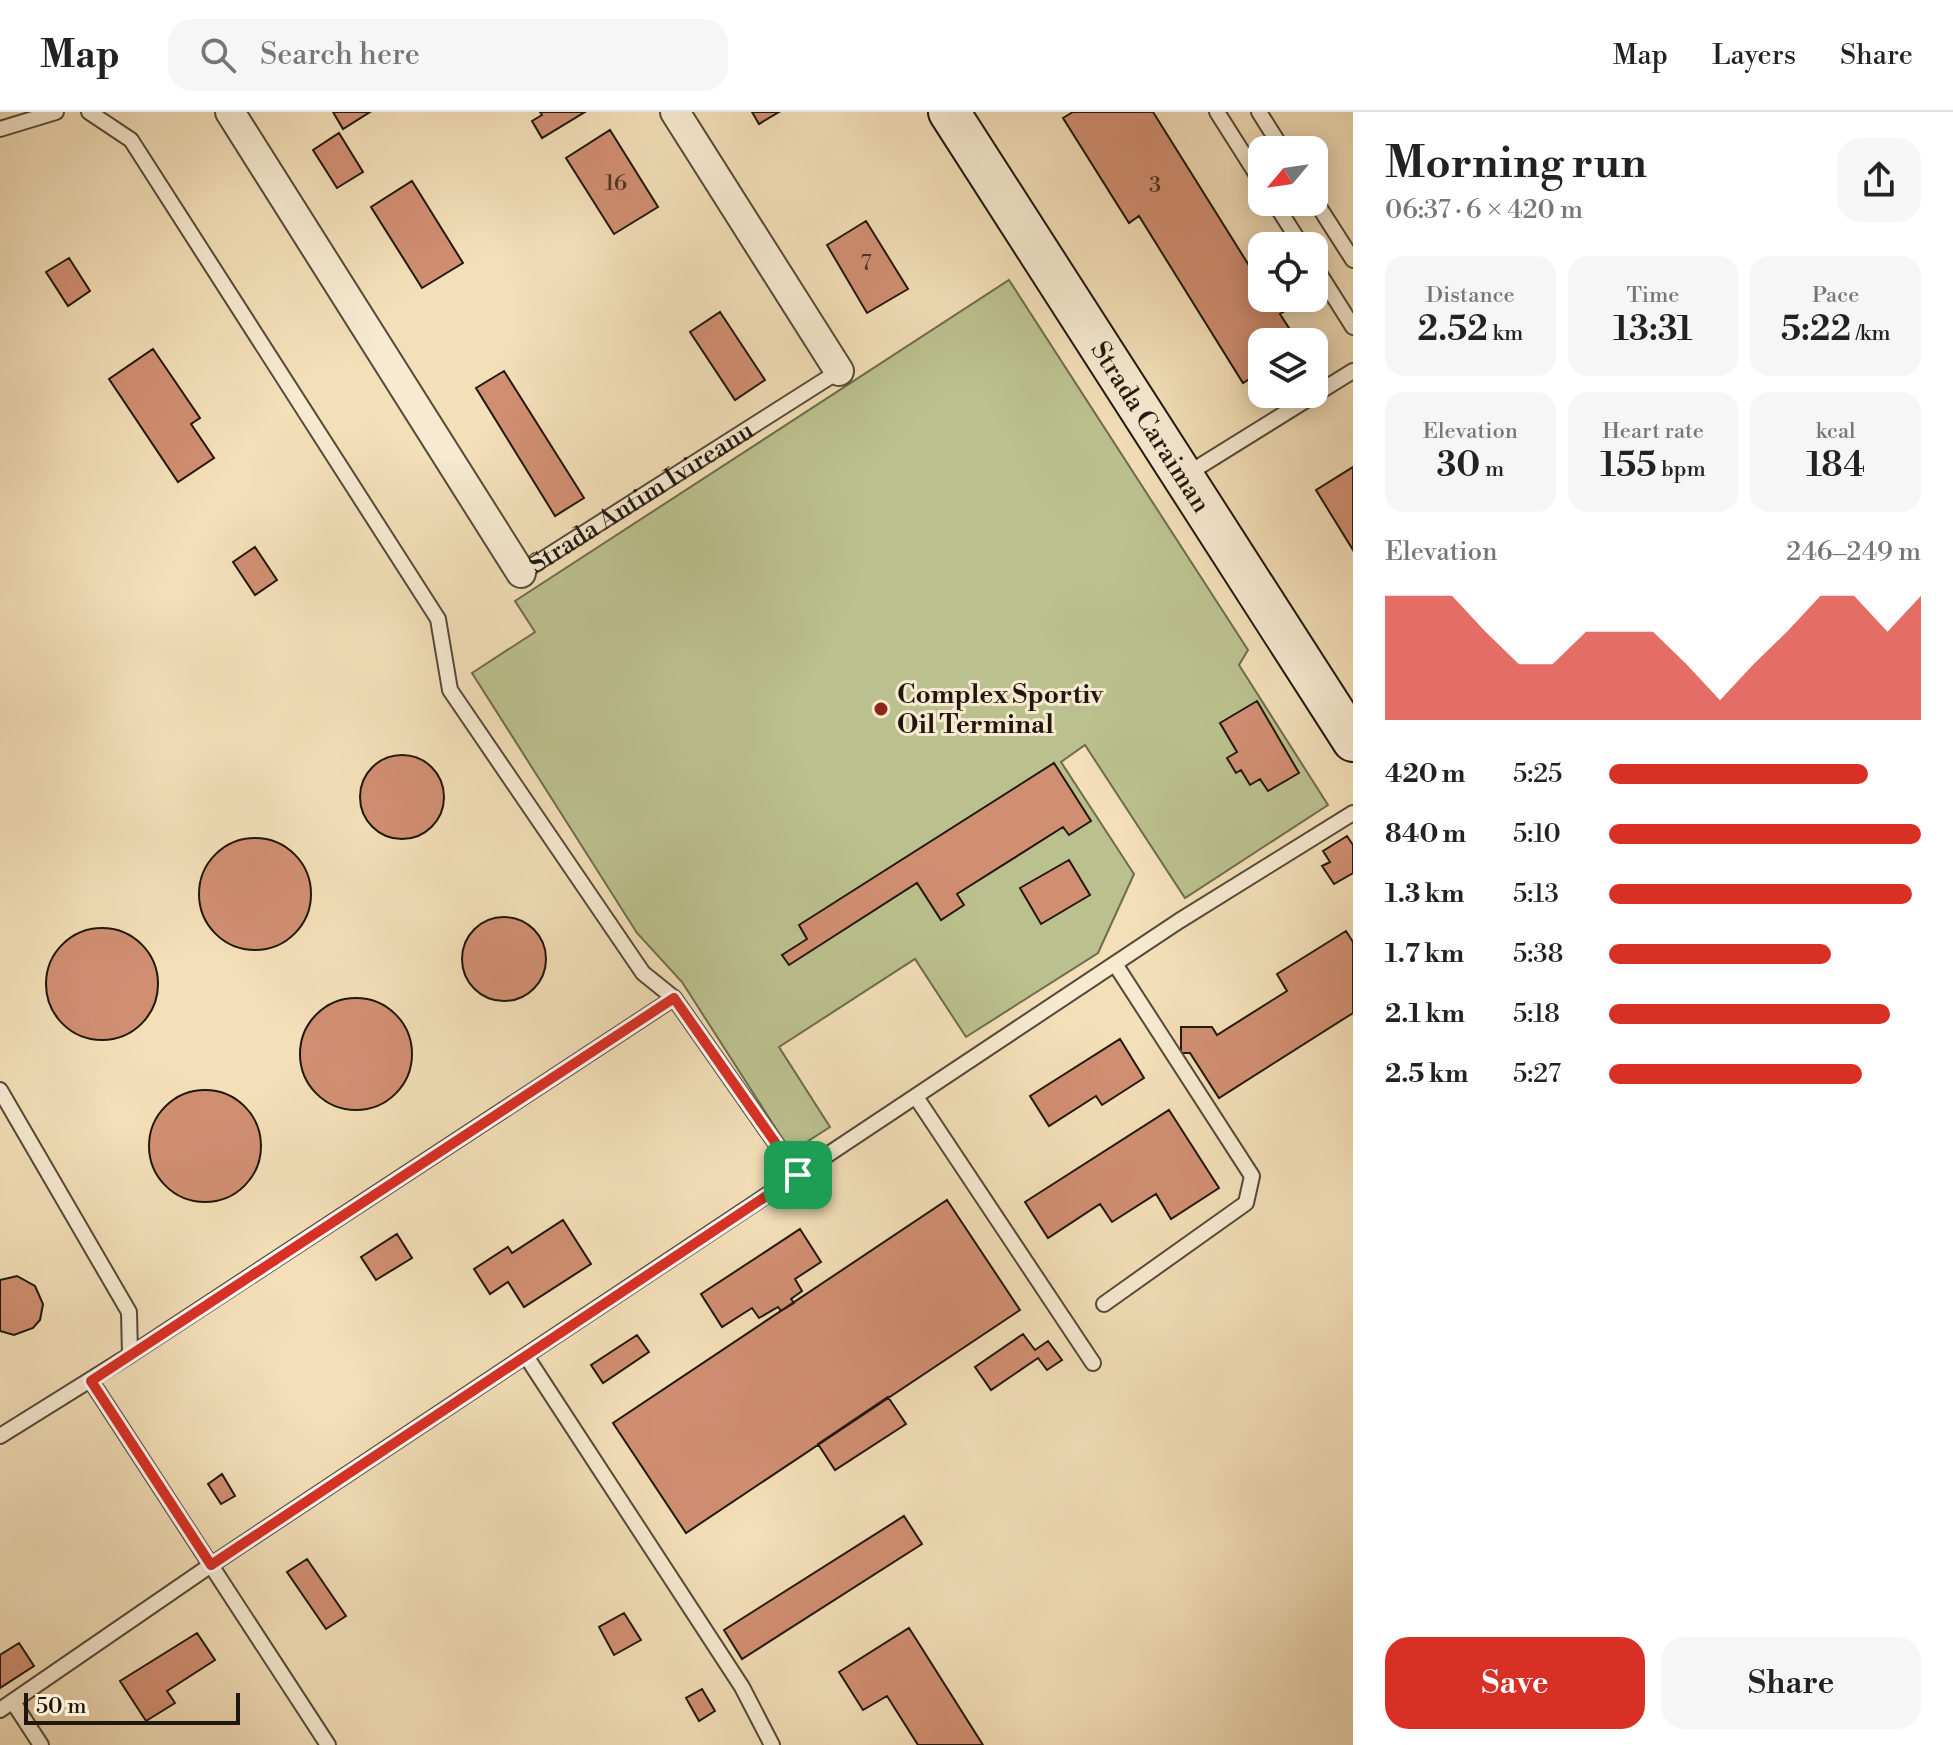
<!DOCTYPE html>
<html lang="en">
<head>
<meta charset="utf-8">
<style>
	:root { --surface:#fff; --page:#f6f6f6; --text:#222; --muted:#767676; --line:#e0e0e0; --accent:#d93025 }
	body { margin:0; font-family:"Libre Bodoni",serif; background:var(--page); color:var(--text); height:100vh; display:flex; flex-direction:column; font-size:30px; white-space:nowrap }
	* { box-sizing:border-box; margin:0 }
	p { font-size:26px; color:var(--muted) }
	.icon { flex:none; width:44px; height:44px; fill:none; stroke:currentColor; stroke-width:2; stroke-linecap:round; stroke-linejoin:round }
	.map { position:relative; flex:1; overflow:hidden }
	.side { display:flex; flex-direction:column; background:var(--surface); width:600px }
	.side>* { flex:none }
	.needle { width:52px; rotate:241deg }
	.tools { position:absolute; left:1248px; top:24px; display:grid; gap:16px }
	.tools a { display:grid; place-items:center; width:80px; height:80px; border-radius:16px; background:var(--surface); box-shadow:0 4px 20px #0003; font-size:40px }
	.scale { position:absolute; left:24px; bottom:20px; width:216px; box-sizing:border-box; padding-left:8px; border:4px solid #20180e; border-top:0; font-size:22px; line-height:28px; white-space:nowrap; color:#20180e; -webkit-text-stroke:6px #f7ead1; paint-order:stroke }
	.pin { position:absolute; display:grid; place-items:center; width:68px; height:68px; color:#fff; margin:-34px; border-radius:16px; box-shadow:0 4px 12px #0006 }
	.round { display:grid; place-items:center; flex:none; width:84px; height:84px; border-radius:24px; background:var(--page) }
	.overview { display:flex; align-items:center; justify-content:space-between; height:136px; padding:0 32px }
	h1 { font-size:44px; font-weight:600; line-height:60px }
	.metrics { display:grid; grid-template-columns:repeat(3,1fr); gap:12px; height:136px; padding:8px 32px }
	.metrics div { display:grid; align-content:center; border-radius:20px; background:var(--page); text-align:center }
	.metrics b { font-size:34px; font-weight:600 }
	.metrics small { font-size:22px; font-weight:400 }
	.metrics p { font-size:22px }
	.chart { height:224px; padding:16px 32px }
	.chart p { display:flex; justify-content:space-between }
	.chart svg { width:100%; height:144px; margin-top:8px; fill:var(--accent); opacity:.7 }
	.cta { display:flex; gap:16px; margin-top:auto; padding:16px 32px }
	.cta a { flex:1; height:92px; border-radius:24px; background:var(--accent); color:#fff; font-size:32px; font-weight:600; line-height:92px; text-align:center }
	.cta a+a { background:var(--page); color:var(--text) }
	ul { padding:0 32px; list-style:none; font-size:26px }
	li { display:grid; grid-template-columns:128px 96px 1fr; align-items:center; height:60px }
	li i { height:20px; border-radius:10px; background:var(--accent) }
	header { display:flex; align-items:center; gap:48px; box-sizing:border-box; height:112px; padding:0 40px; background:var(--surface); border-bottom:2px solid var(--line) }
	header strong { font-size:38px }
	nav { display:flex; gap:44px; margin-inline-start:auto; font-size:28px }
	.search { width:560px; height:72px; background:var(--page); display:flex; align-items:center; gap:20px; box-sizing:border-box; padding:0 28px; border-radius:24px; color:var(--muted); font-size:30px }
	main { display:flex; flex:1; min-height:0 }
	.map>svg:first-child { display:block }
	.green { fill:#bbc18e; stroke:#6e6c4e; stroke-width:2 }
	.building { fill:#d18f72; stroke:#20180e; stroke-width:2 }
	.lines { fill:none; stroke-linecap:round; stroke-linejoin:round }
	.lane-casing { stroke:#554a38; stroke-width:18 }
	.street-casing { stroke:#554a38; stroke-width:32 }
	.secondary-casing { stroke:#20180e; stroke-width:44 }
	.lane { stroke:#f7ead1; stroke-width:14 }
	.street { stroke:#f7ead1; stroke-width:28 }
	.secondary { stroke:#f7ead1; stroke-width:40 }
	.route-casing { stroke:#fff; stroke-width:16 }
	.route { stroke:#d93025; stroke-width:10 }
	.poi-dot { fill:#8f2418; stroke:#f7ead1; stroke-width:3 }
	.labels { text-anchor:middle; stroke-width:6; stroke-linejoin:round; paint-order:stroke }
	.number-label { font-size:22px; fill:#4c3627 }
	.street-label { font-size:26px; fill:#20180e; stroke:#f7ead1 }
	.poi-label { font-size:26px; font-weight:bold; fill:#20180e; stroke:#f7ead1; text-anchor:start }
</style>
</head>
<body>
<header>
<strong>Map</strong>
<div class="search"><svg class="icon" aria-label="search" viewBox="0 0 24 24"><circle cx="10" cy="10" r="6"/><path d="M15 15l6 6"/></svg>Search here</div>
<nav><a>Map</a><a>Layers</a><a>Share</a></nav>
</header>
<main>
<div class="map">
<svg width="1353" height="1633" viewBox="0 0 1353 1633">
	<rect width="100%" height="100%" fill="#f3dfb8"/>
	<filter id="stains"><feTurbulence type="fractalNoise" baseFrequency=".0025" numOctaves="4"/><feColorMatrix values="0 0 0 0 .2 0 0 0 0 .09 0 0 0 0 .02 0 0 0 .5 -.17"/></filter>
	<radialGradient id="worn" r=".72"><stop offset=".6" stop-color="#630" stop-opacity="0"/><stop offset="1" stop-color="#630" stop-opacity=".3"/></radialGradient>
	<path class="green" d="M1009 168 1248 538 1239 553 1328 693 1185 786 1085 633 1061 650 1134 762 1098 841 966 925 915 847 779 935 830 1015 791 1040 682 870 637 821 472 561 535 520 515 489Z"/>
	<path class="building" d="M333 0H370L343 17Z
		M540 0H585L542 26 532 9 542 3Z
		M752 0H779L759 12Z
		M1073 0H1153L1255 163 1262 158V186L1305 187 1280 202 1298 230H1262V259L1243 271 1139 104 1129 111 1063 6Z
		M610 18 658 95 614 122 566 46Z
		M339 21 363 60 337 76 313 38Z
		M412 69 463 151 422 176 371 95Z
		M866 109 908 177 867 201 827 133Z
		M69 146 90 179 68 194 46 160Z
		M720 200 765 268 735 288 690 220Z
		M153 237 200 306 191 312 214 346 178 370 109 267Z
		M504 259 584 386 555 404 476 276Z
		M1353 355V438L1316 378Z
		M255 435 277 468 255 483 233 450Z
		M1257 589 1299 661 1268 679 1260 667 1250 673 1241 658 1236 661 1227 646 1237 640 1220 611Z
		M360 685a42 42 0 1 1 84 0a42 42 0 1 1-84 0Z
		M1054 651 1091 709 1069 723 1063 715 957 782 964 793 941 808 917 771 789 853 782 843 807 827 799 813Z
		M1347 724 1353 733V761L1334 772 1322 754 1330 750 1323 739Z
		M199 782a56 56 0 1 1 112 0a56 56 0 1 1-112 0Z
		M1069 748 1090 783 1041 812 1020 776Z
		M462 847a42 42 0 1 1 84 0a42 42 0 1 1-84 0Z
		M46 872a56 56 0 1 1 112 0a56 56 0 1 1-112 0Z
		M1346 819 1353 830V901L1219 986 1190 941H1181V915H1212L1217 923 1287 879 1277 862Z
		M300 942a56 56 0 1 1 112 0a56 56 0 1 1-112 0Z
		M1120 927 1144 966 1102 993 1096 984 1049 1014 1030 984Z
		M149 1034a56 56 0 1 1 112 0a56 56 0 1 1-112 0Z
		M1169 998 1219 1076 1171 1107 1156 1082 1112 1110 1100 1092 1048 1126 1025 1090Z
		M947 1088 1020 1198 686 1421 613 1311Z
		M563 1108 591 1152 524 1195 508 1170 490 1182 474 1157 508 1135 512 1141Z
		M800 1117 821 1150 795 1167 802 1179 791 1187 794 1191 781 1199 778 1195 759 1206 752 1196 722 1215 701 1182Z
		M397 1122 412 1146 376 1168 361 1145Z
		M17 1164 35 1174 43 1192 40 1208 33 1216 14 1223 0 1219V1168Z
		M1023 1222 1035 1238 1048 1229 1062 1248 1047 1258 1038 1246 991 1278 975 1255Z
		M637 1223 649 1240 603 1271 591 1253Z
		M888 1285 906 1312 835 1358 818 1332Z
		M222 1362 235 1384 221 1392 208 1372Z
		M904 1404 922 1432 742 1547 724 1518Z
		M307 1447 346 1504 326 1517 287 1460Z
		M624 1501 641 1528 614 1543 599 1515Z
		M909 1516 983 1633H918L887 1584 863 1598 839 1560Z
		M197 1521 215 1548 167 1579 175 1591 146 1609 120 1569Z
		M19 1531 34 1554 0 1576V1543Z
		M702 1577 715 1599 699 1609 686 1586Z"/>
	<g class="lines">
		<g class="lane-casing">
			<g id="lane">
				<path d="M89 0 131 28 438 507 450 578 643 861 674 886 130 1243"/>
				<path d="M1217 0 1262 71"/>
				<path d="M1259 0 1283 38"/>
				<path d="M0 17 56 0"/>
				<path d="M1314 87 1353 148"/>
				<path d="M1274 90 1302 134"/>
				<path d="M1314 153 1353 215"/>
				<path d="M1184 364 1353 259"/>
				<path id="s1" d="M521 461 839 259"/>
				<path d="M674 886 798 1063"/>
				<path d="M0 978 129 1200 130 1243 0 1324"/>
				<path d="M916 985 1093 1251"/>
				<path d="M1104 1192 1246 1091 1252 1064 1115 852"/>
				<path d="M526 1244 742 1575 772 1633"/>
				<path d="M91 1269 328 1633"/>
				<path d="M13 1590 41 1633"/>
				<path d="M0 1598 211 1453 1179 809 1353 701"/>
			</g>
		</g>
		<g class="street-casing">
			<path id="street" d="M230 0 521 461
				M675 0 839 259"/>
		</g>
		<g class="secondary-casing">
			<g id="secondary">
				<path id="s2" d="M949 0 1353 629"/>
			</g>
		</g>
		<use href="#lane" class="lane"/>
		<use href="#street" class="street"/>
		<use href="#secondary" class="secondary"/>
	</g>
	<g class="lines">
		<g class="route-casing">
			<path id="route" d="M674 886 798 1063 211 1453 91 1269Z"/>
		</g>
		<use href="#route" class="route"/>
	</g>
	<circle class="poi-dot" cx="881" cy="597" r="8"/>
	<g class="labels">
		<g class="number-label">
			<text x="616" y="78">16</text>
			<text x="1155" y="80">3</text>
			<text x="866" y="158">7</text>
		</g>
		<g class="street-label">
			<text dy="9" stroke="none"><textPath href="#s2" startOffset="374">Strada Caraiman</textPath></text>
			<text dy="9" stroke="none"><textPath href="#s1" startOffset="142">Strada Antim Ivireanu</textPath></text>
		</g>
		<g class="poi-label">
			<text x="897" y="591">Complex Sportiv<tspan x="897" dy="30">Oil Terminal</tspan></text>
		</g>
	</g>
	<rect width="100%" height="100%" filter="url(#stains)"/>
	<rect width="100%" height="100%" fill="url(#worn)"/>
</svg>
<div class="tools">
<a><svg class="needle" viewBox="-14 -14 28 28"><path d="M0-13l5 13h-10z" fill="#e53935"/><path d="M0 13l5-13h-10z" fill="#767676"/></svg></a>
<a><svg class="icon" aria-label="locate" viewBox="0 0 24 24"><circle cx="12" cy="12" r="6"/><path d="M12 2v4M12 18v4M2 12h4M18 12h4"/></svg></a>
<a><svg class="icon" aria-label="layers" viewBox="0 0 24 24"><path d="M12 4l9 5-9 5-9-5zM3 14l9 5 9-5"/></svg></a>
</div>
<div class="scale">50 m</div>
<div class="pin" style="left:798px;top:1063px;background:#1e9e55"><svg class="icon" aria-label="arrive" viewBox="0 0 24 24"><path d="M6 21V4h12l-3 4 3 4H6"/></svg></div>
</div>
<section class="side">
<div class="overview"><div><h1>Morning run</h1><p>06:37 · 6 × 420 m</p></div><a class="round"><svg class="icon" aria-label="share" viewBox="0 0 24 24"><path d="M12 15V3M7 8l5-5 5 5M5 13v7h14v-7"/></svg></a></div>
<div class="metrics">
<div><p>Distance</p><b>2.52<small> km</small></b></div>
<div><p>Time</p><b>13:31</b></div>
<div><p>Pace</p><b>5:22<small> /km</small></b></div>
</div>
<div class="metrics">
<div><p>Elevation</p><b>30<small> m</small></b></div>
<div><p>Heart rate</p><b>155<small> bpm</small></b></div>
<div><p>kcal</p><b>184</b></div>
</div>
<div class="chart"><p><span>Elevation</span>246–249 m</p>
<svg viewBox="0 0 160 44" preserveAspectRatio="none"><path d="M0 44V6L10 6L20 6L30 17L40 27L50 27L60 17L70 17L80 17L90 27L100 38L110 27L120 17L130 6L140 6L150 17L160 6V44z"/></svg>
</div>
<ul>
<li><b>420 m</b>5:25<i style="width:83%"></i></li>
<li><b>840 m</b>5:10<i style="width:100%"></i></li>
<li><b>1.3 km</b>5:13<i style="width:97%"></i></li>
<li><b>1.7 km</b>5:38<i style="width:71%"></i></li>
<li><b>2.1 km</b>5:18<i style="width:90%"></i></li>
<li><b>2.5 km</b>5:27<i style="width:81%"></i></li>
</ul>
<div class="cta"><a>Save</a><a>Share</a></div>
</section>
</main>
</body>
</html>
